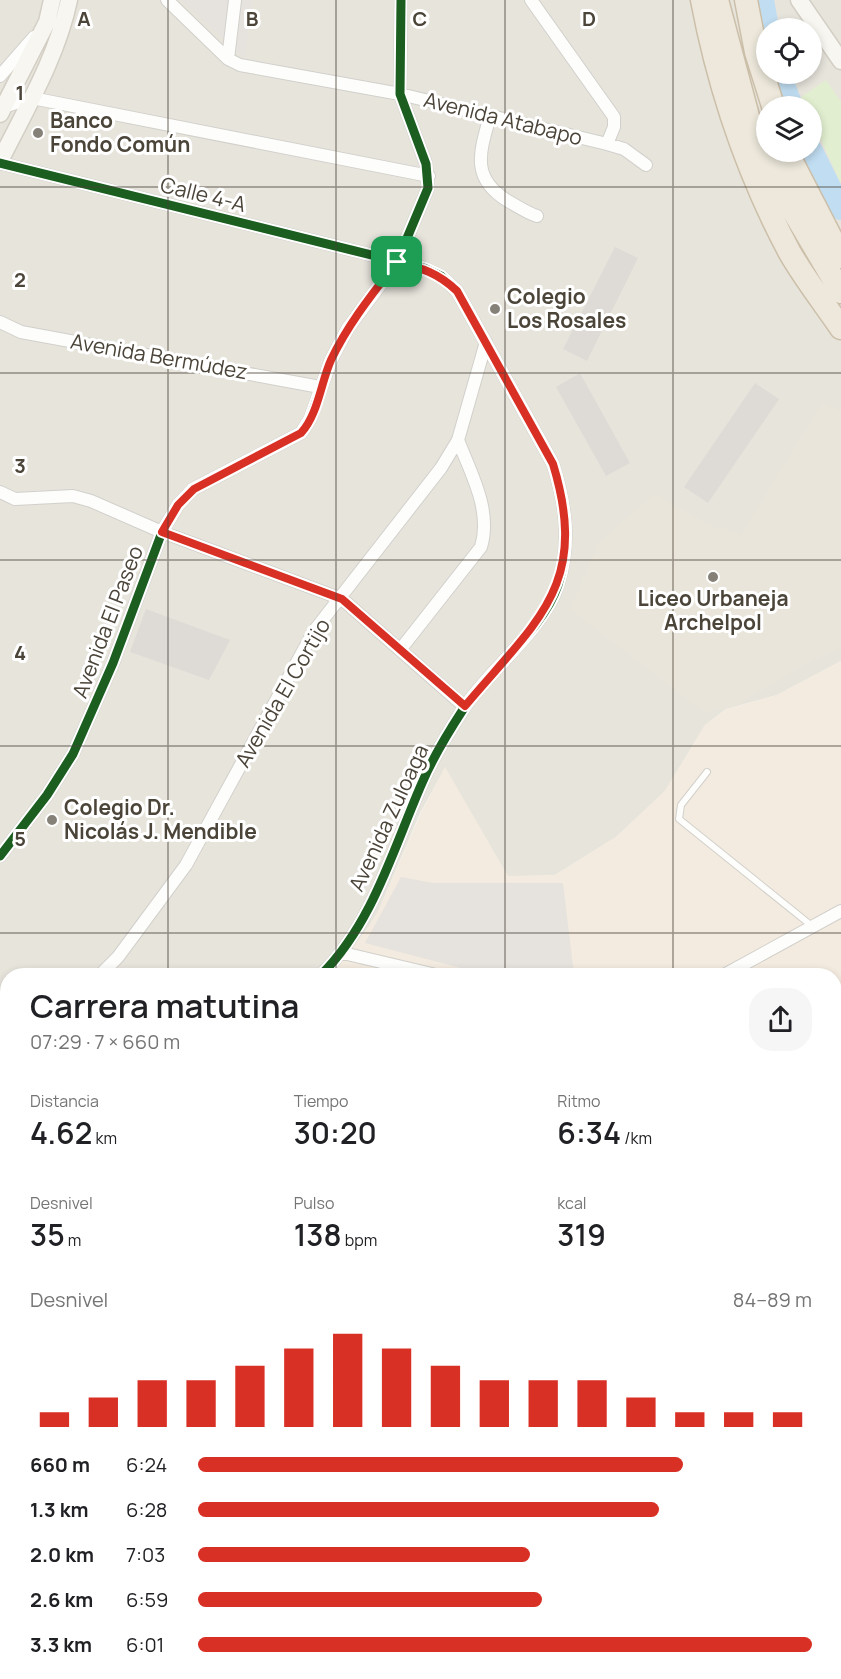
<!DOCTYPE html>
<html lang="es">
<head>
<meta charset="utf-8">
<style>
	:root { --surface:#fff; --page:#f6f6f6; --text:#202124; --muted:#757577; --accent:#d93025 }
	body { margin:0; font-family:Manrope,sans-serif; background:var(--page); color:var(--text); height:100vh; display:flex; flex-direction:column; font-size:22px; white-space:nowrap }
	* { box-sizing:border-box; margin:0 }
	p { font-size:20px; color:var(--muted) }
	.icon { flex:none; width:33px; height:33px; fill:none; stroke:currentColor; stroke-width:2; stroke-linecap:round; stroke-linejoin:round }
	.map { position:relative; flex:1; overflow:hidden }
	.drawer { position:absolute; left:0px; top:968px; width:842px; height:712px; display:flex; flex-direction:column; background:var(--surface); border-radius:24px 24px 0 0; box-shadow:0 3px 9px #0003 }
	.drawer>* { flex:none }
	.controls { position:absolute; left:756px; top:18px; display:grid; gap:12px }
	.controls a { display:grid; place-items:center; width:66px; height:66px; border-radius:50%; background:var(--surface); box-shadow:0 3px 9px #0003; font-size:30px }
	.pin { position:absolute; display:grid; place-items:center; width:51px; height:51px; color:#fff; margin:-26px; border-radius:12px; box-shadow:0 3px 9px #0006 }
	.round { display:grid; place-items:center; flex:none; width:63px; height:63px; border-radius:24px; background:var(--page) }
	.overview { display:flex; align-items:center; justify-content:space-between; height:102px; padding:0 30px }
	h1 { font-size:33px; font-weight:600; line-height:45px }
	.figures { display:grid; grid-template-columns:repeat(3,1fr); gap:9px; height:102px; padding:6px 30px }
	.figures div { display:grid; align-content:center }
	.figures b { font-size:30px; font-weight:600 }
	.figures small { font-size:16px; font-weight:400 }
	.figures p { font-size:16px }
	.chart { height:168px; padding:12px 30px }
	.chart p { display:flex; justify-content:space-between }
	.chart svg { width:100%; height:108px; margin-top:6px; stroke:var(--accent); stroke-width:6 }
	ul { padding:0 30px; list-style:none; font-size:20px }
	li { display:grid; grid-template-columns:96px 72px 1fr; align-items:center; height:45px }
	li i { height:15px; border-radius:8px; background:var(--accent) }
	.map>svg:first-child { display:block }
	.residential { fill:#e7e4dc; fill-rule:evenodd }
	.commercial { fill:#f3ebdf }
	.industrial { fill:#e6e2de }
	.education { fill:#eae5da }
	.green { fill:#e1eecf }
	.parking { fill:#e6e3df }
	.lines { fill:none; stroke-linecap:round; stroke-linejoin:round }
	.river { stroke:#c0ddf1; stroke-width:22 }
	.building { fill:#dedbd6 }
	.lane-casing { stroke:#d2d0cb; stroke-width:8 }
	.street-casing { stroke:#d2d0cb; stroke-width:14 }
	.secondary-casing { stroke:#d3cfc5; stroke-width:19 }
	.highway-casing { stroke:#ccbfa9; stroke-width:25 }
	.lane { stroke:#fdfdfc; stroke-width:6 }
	.street { stroke:#fdfdfc; stroke-width:12 }
	.secondary { stroke:#f7f6f1; stroke-width:16 }
	.highway { stroke:#ede8db; stroke-width:22 }
	.cycleway-casing { stroke:#fff; stroke-width:13 }
	.cycleway { stroke:#1b5e20; stroke-width:9 }
	.route-casing { stroke:#fff; stroke-width:12 }
	.route { stroke:#d93025; stroke-width:8 }
	.grid { fill:none; stroke:#4b4439; stroke-width:1.5; stroke-opacity:0.55 }
	.poi-dot { fill:#868178; stroke:#fff; stroke-width:2 }
	.labels { text-anchor:middle; stroke-width:6; stroke-linejoin:round; paint-order:stroke }
	.street-label { font-size:21px; fill:#4b4439; stroke:#fff }
	.poi-label { font-size:21px; font-weight:bold; fill:#4b4439; stroke:#fff; text-anchor:start }
	.grid-label { font-size:20px; text-anchor:middle; font-weight:bold; fill:#4b4439; stroke:#fff; stroke-width:6; stroke-linejoin:round; paint-order:stroke }
</style>
</head>
<body>
<div class="map">
<svg width="841" height="1679" viewBox="0 0 841 1679">
	<rect width="100%" height="100%" fill="#f4f2ee"/>
	<path class="residential" d="M0 0H841V661L777 695 726 709 705 725 665 791 616 837 555 875 508 877 445 768 420 813 378 912 368 928 327 975H8V1672H834V1076L841 1075V1679H0ZM766 28H812V74H766ZM766 106H812V152H766Z"/>
	<path class="commercial" d="M841 661V1075L834 1076V975H327L368 928 378 912 421 813 445 767 508 876 555 875 616 837 665 791 705 725 727 709 777 695Z"/>
	<path class="industrial" d="M401 877 433 883H563L574 975H488L365 943Z"/>
	<path class="education" d="M822 403 841 411V648L806 664 734 706 704 712 570 609 598 544 654 494 708 524 741 535Z"/>
	<path class="green" d="M826 80 841 102V184L812 120V106H805L801 97Z"/>
	<path class="parking" d="M182 0H252L245 58Z"/>
	<g class="lines">
		<path class="river" d="M763 0 768 28
			M780 74 792 106
			M812 151 841 209"/>
	</g>
	<path class="building" d="M615 247 638 258 587 361 563 349Z
		M580 373 630 463 606 476 556 387Z
		M755 383 779 399 708 503 684 487Z
		M146 609 230 640 209 680 130 652Z"/>
	<g class="lines">
		<g class="lane-casing">
			<path id="lane" d="M707 772 681 805 679 819 812 926
				M834 1057 837 1058
				M834 1136 841 1135
				M0 1238 8 1237
				M834 1309 841 1305
				M834 1373 841 1364
				M834 1490 841 1478"/>
		</g>
		<g class="street-casing">
			<path id="street" d="M167 0 228 59 240 65 400 94 607 144 624 149 646 165
				M531 0 614 117V127L607 144
				M228 59 235 0
				M0 76 34 37
				M0 108 32 98 429 176
				M490 116C480 152 470 178 508 201 517 206 527 213 537 216
				M0 163 424 268 441 276 457 291 553 464C566 506 571 543 558 585 543 630 491 668 464 708 449 731 433 757 422 783 393 849 373 923 321 975
				M0 322 21 332 320 387
				M0 492 15 499 73 496 91 501 162 532 342 599 465 707
				M400 650 481 547C492 510 471 474 458 440
				M0 856 47 795 73 754 113 663 162 532 178 505 193 489 301 433 310 419 331 360 348 328 397 262 428 188 426 164 400 94 401 0
				M343 953 436 975
				M100 975 118 957 186 865 314 631 441 468 458 440 486 342
				M724 975 841 911
				M0 1064 8 1059
				M0 1147 8 1161
				M0 1181 8 1197
				M0 1286 8 1277
				M0 1551 8 1516
				M834 1670 841 1657
				M21 1672 24 1679
				M272 1672 274 1679
				M449 1672 457 1679
				M552 1672V1679"/>
		</g>
		<g class="secondary-casing">
			<path id="secondary" d="M799 0 841 61
				M0 114 47 22 52 0
				M0 161C26 109 57 57 69 0
				M834 1090 841 1089
				M834 1105H841
				M834 1125H841
				M834 1147 841 1146
				M834 1174 841 1177
				M0 1229H8
				M0 1255 8 1254"/>
		</g>
		<g class="highway-casing">
			<path id="highway" d="M702 0C719 89 747 173 790 253 805 279 824 303 841 328
				M717 0 749 120 792 209 841 292
				M746 0 756 52 773 106
				M787 152 841 257"/>
		</g>
		<use href="#lane" class="lane"/>
		<use href="#street" class="street"/>
		<use href="#secondary" class="secondary"/>
		<use href="#highway" class="highway"/>
		<g class="cycleway-casing">
			<path id="cycleway" d="M0 163 424 268 441 276 457 291 553 464C566 506 571 543 558 585 543 630 491 668 464 708 449 731 433 757 422 783 393 849 373 923 321 975
				M0 856 47 795 73 754 113 663 162 532 178 505 193 489 301 433 310 419 331 360 348 328 397 262 428 188 426 164 400 94 401 0"/>
		</g>
		<use href="#cycleway" class="cycleway"/>
	</g>
	<g class="lines">
		<g class="route-casing">
			<path id="route" d="M397 262C422 268 438 273 457 291L553 464C590 586 537 620 465 706L342 599 162 532 178 505 194 489 301 433C318 415 321 382 331 360 348 324 373 293 397 262Z"/>
		</g>
		<use href="#route" class="route"/>
	</g>
	<path class="grid" d="M168 0V975M336 0V975M505 0V975M673 0V975M0 187H841M0 373H841M0 560H841M0 746H841M0 933H841M0 1119H8M834 1119H841M0 1306H8M834 1306H841M0 1492H8M834 1492H841M168 1672V1679M336 1672V1679M505 1672V1679M673 1672V1679"/>
	<g class="poi-dot">
		<circle cx="38" cy="133" r="6"/>
		<circle cx="495" cy="309" r="6"/>
		<circle cx="713" cy="577" r="6"/>
		<circle cx="52" cy="820" r="6"/>
	</g>
	<g class="labels">
		<g class="street-label">
			<text transform="translate(503 119) rotate(14)" y="7">Avenida Atabapo</text>
			<text transform="translate(203 195) rotate(14)" y="7">Calle 4-A</text>
			<text transform="translate(159 357) rotate(10)" y="7">Avenida Bermúdez</text>
			<text transform="translate(108 622) rotate(-69)" y="7">Avenida El Paseo</text>
			<text transform="translate(283 693) rotate(-60)" y="7">Avenida El Cortijo</text>
			<text transform="translate(389 818) rotate(-65)" y="7">Avenida Zuloaga</text>
		</g>
		<g class="poi-label">
			<text x="50" y="128">Banco<tspan x="50" dy="24">Fondo Común</tspan></text>
			<text x="507" y="304">Colegio<tspan x="507" dy="24">Los Rosales</tspan></text>
			<text x="713" y="606" text-anchor="middle">Liceo Urbaneja<tspan x="713" dy="24">Archelpol</tspan></text>
			<text x="64" y="815">Colegio Dr.<tspan x="64" dy="24">Nicolás J. Mendible</tspan></text>
		</g>
	</g>
	<g class="grid-label">
		<text x="84" y="26">A</text>
		<text x="252" y="26">B</text>
		<text x="420" y="26">C</text>
		<text x="589" y="26">D</text>
		<text x="20" y="100">1</text>
		<text x="20" y="287">2</text>
		<text x="20" y="473">3</text>
		<text x="20" y="660">4</text>
		<text x="20" y="846">5</text>
	</g>
</svg>
<div class="controls">
<a><svg class="icon" aria-label="locate" viewBox="0 0 24 24"><circle cx="12" cy="12" r="6"/><path d="M12 2v4M12 18v4M2 12h4M18 12h4"/></svg></a>
<a><svg class="icon" aria-label="layers" viewBox="0 0 24 24"><path d="M12 4l9 5-9 5-9-5zM3 14l9 5 9-5"/></svg></a>
</div>
<div class="pin" style="left:397px;top:262px;background:#1e9e55"><svg class="icon" aria-label="arrive" viewBox="0 0 24 24"><path d="M6 21V4h12l-3 4 3 4H6"/></svg></div>
<section class="drawer">
<div class="overview"><div><h1>Carrera matutina</h1><p>07:29 · 7 × 660 m</p></div><a class="round"><svg class="icon" aria-label="share" viewBox="0 0 24 24"><path d="M12 15V3M7 8l5-5 5 5M5 13v7h14v-7"/></svg></a></div>
<div class="figures">
<div><p>Distancia</p><b>4.62<small> km</small></b></div>
<div><p>Tiempo</p><b>30:20</b></div>
<div><p>Ritmo</p><b>6:34<small> /km</small></b></div>
</div>
<div class="figures">
<div><p>Desnivel</p><b>35<small> m</small></b></div>
<div><p>Pulso</p><b>138<small> bpm</small></b></div>
<div><p>kcal</p><b>319</b></div>
</div>
<div class="chart"><p><span>Desnivel</span>84–89 m</p>
<svg viewBox="0 0 160 44" preserveAspectRatio="none"><path d="M5 44V38M15 44V32M25 44V25M35 44V25M45 44V19M55 44V12M65 44V6M75 44V12M85 44V19M95 44V25M105 44V25M115 44V25M125 44V32M135 44V38M145 44V38M155 44V38"/></svg>
</div>
<ul>
<li><b>660 m</b>6:24<i style="width:79%"></i></li>
<li><b>1.3 km</b>6:28<i style="width:75%"></i></li>
<li><b>2.0 km</b>7:03<i style="width:54%"></i></li>
<li><b>2.6 km</b>6:59<i style="width:56%"></i></li>
<li><b>3.3 km</b>6:01<i style="width:100%"></i></li>
</ul>
</section>
</div>
</body>
</html>
